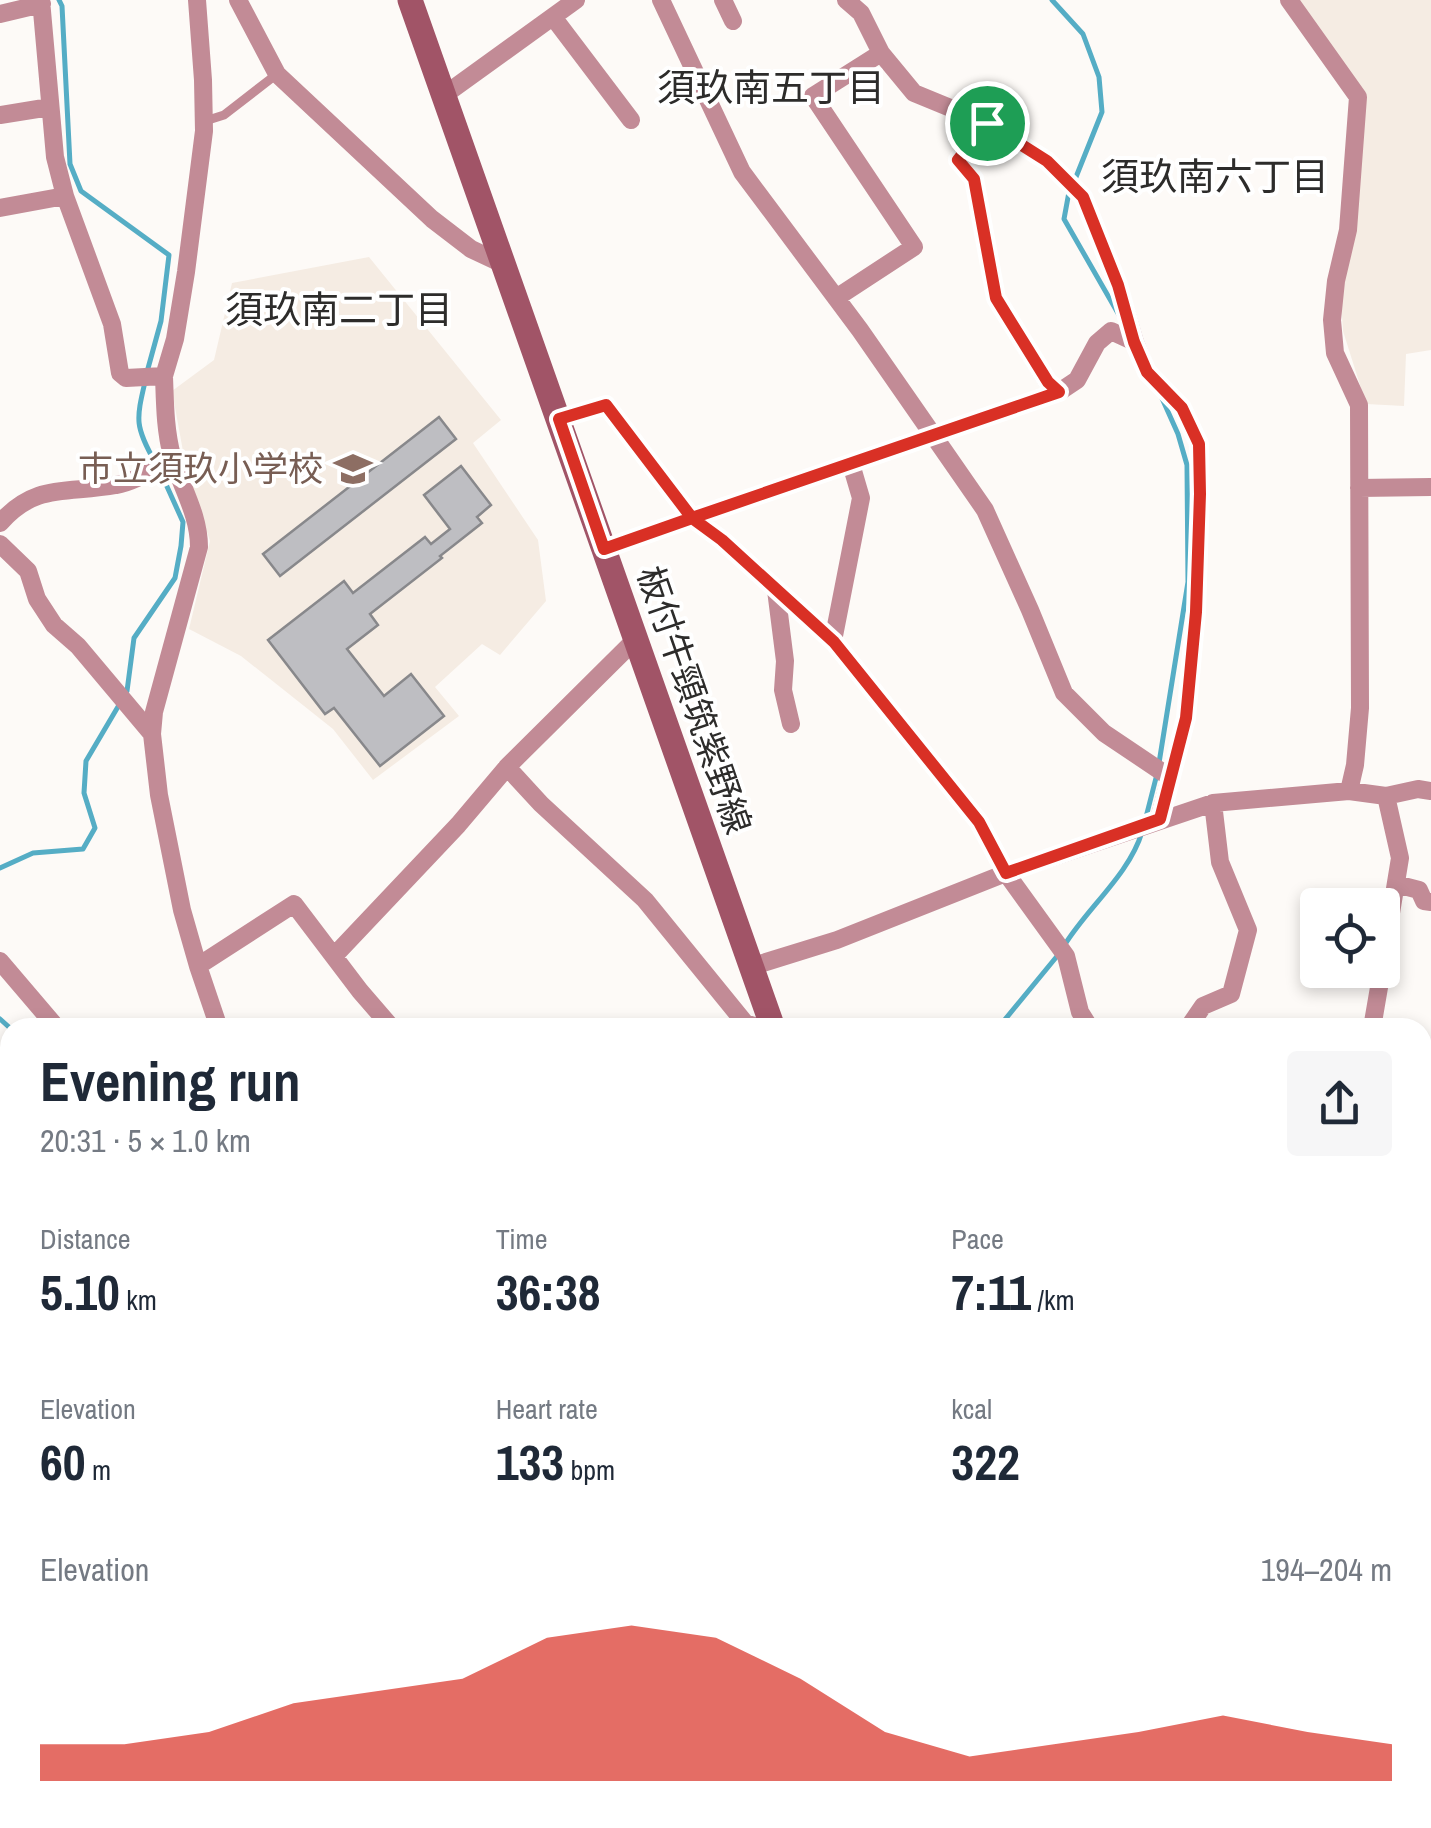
<!DOCTYPE html>
<html lang="en">
<head>
<meta charset="utf-8">
<style>
	:root { --surface:#fff; --page:#f6f6f7; --text:#1f2937; --muted:#747a83; --accent:#d93025 }
	body { margin:0; font-family:"Archivo Narrow","Noto Sans JP",sans-serif; background:var(--page); color:var(--text); height:100vh; display:flex; flex-direction:column; font-size:38px; white-space:nowrap }
	* { box-sizing:border-box; margin:0 }
	p { font-size:32px; color:var(--muted) }
	.icon { flex:none; width:55px; height:55px; fill:none; stroke:currentColor; stroke-width:2; stroke-linecap:round; stroke-linejoin:round }
	.map { position:relative; flex:1; overflow:hidden }
	.sheet { position:absolute; left:0px; top:1018px; width:1432px; height:812px; display:flex; flex-direction:column; background:var(--surface); border-radius:30px 30px 0 0; box-shadow:0 5px 15px #0003 }
	.sheet>* { flex:none }
	.controls { position:absolute; left:1300px; top:888px; display:grid; gap:20px }
	.controls a { display:grid; place-items:center; width:100px; height:100px; border-radius:10px; background:var(--surface); box-shadow:0 5px 15px #0003; font-size:50px }
	.pin { position:absolute; display:grid; place-items:center; width:85px; height:85px; color:#fff; margin:-42px; border:5px solid #fff; border-radius:50%; box-shadow:0 2px 10px #0007 }
	.round { display:grid; place-items:center; flex:none; width:105px; height:105px; border-radius:10px; background:var(--page) }
	.overview { display:flex; align-items:center; justify-content:space-between; height:170px; padding:0 40px }
	h1 { font-size:55px; font-weight:700; line-height:75px }
	.figures { display:grid; grid-template-columns:repeat(3,1fr); gap:15px; height:170px; padding:10px 40px }
	.figures div { display:grid; align-content:center }
	.figures b { font-size:50px; font-weight:700 }
	.figures small { font-size:28px; font-weight:400 }
	.figures p { font-size:28px }
	.chart { height:280px; padding:20px 40px }
	.chart p { display:flex; justify-content:space-between }
	.chart svg { width:100%; height:180px; margin-top:10px; fill:var(--accent); opacity:.7 }
	.map>svg:first-child { display:block }
	.built { fill:#f5ece3 }
	.lines { fill:none; stroke-linecap:round; stroke-linejoin:round }
	.stream { stroke:#55adc5; stroke-width:5 }
	.building { fill:#bebec2; stroke:#88888b; stroke-width:2.5 }
	.service { stroke:#c28b96; stroke-width:9 }
	.minor { stroke:#c28b96; stroke-width:18 }
	.secondary { stroke:#a15467; stroke-width:25 }
	.primary { stroke:#872a46; stroke-width:25 }
	.route-casing { stroke:#fff; stroke-width:20 }
	.route { stroke:#d93025; stroke-width:12 }
	.labels { text-anchor:middle; stroke-width:8; stroke-linejoin:round; paint-order:stroke }
	.education-label { font-size:35px; fill:#785e54; stroke:#fff; text-anchor:end }
	.street-label { font-size:35px; fill:#2d2c2b; stroke:#fff }
	.neighbourhood-label { font-size:38px; fill:#2d2c2b; stroke:#fff }
</style>
</head>
<body>
<div class="map">
<svg width="1431" height="1828" viewBox="0 0 1431 1828">
	<rect width="100%" height="100%" fill="#fdfaf7"/>
	<path class="built" d="M1298 0H1431V350L1406 354 1404 406 1366 404 1343 331 1340 285 1362 95Z
		M369 257 501 420 473 443 538 540 546 601 500 655 482 644 435 687 459 716 373 780 333 729 241 656 189 629 210 541 187 473 172 391 214 360 232 283Z
		M0 1571 10 1572V1820H191L180 1828H0Z"/>
	<g class="lines">
		<path class="stream" d="M59 0 62 6 70 164 81 191 169 255 161 321 147 372
			M1052 0 1083 34 1099 77 1102 112 1074 182
			M1069 192 1064 219 1119 315
			M145 382C136 420 135 427 155 462
			M125 695 127 691 134 638 175 578 181 546 183 522 160 471
			M1159 763 1188 582 1187 465 1178 434 1161 396
			M1145 821 1157 774
			M0 868 33 853 83 849 95 828 84 793 86 761 119 705
			M1064 946C1087 908 1129 875 1142 832
			M0 1019 10 1028
			M998 1028 1058 955
			M0 1236 10 1229
			M0 1280 10 1309
			M985 1820 998 1828
			M192 1828 204 1820"/>
	</g>
	<path class="building" d="M439 417 456 439 280 576 263 554Z
		M461 466 491 505 477 517 482 523 440 556 442 558 370 614 378 625 347 649 384 696 411 674 444 716 380 766 334 708 325 714 268 640 344 581 353 593 425 537 431 544 450 529 424 495Z"/>
	<g class="lines">
		<path class="service" d="M205 121 224 115 277 74"/>
		<path class="minor" d="M41 0 55 157 65 196 112 324 120 373 126 378 164 376C165 404 165 429 172 456 181 487 199 514 199 547L154 712 152 734 159 795 182 910 198 966 219 1028
			M238 0 277 74 432 219 471 249 503 264
			M661 0 742 172 860 330 933 435 1059 392 1077 380 1097 343 1111 331 1135 342
			M723 0 733 21
			M846 0 861 13 881 53 914 93 987 123 1047 161 1083 197 1118 285 1135 342 1147 372 1182 408 1199 445 1200 494 1196 612 1186 718 1159 819
			M1289 0 1358 97 1348 230 1336 281 1332 320 1335 353 1359 405 1360 708 1355 765 1349 791
			M0 14 42 4
			M553 17 631 120
			M443 96 576 0
			M0 115 50 107
			M987 123 958 160 974 179 996 298 1048 383 1059 392
			M0 208 65 196
			M836 298 914 247 813 96 881 53
			M164 376 175 339 186 272 204 131 203 80 197 0
			M559 419 606 405 692 518 721 539 833 641 979 822 1006 873 1066 956 1080 1012 1090 1028
			M1359 488 1431 487
			M0 523C36 482 68 494 116 485 135 482 155 468 173 459
			M0 544 28 571 37 599 54 625 78 646 152 734
			M603 549 933 435 985 510 1030 610 1064 693 1104 733 1171 778
			M776 590 785 661 783 690 791 724
			M833 641 861 498 851 464
			M507 767 635 640
			M1396 884 1419 890 1424 901 1431 902
			M335 955 458 825 507 767 541 804 645 900 745 1023 760 1028
			M0 961 57 1028
			M198 966 294 904 360 991 392 1028
			M750 967 837 940 1006 873 1213 803 1349 791 1386 796 1418 789 1431 791
			M1382 968 1400 858 1386 796
			M1188 1028 1203 1006 1231 994 1248 930 1220 862 1213 803
			M1372 1028 1382 970
			M1422 1183 1428 1208 1422 1211
			M0 1264 10 1259
			M1422 1275 1431 1296
			M0 1341 10 1372
			M1422 1392 1427 1352 1424 1308
			M1422 1635 1431 1652
			M367 1820 376 1828
			M761 1820 770 1828
			M1107 1820 1121 1828
			M213 1828 225 1820
			M305 1828 307 1820
			M575 1828 582 1820
			M1012 1828 1023 1820
			M1151 1828 1195 1820"/>
		<path class="secondary" d="M410 0 773 1028
			M1053 1820 1056 1828"/>
		<path class="primary" d="M1422 1308 1431 1304
			M0 1502H10"/>
	</g>
	<g class="lines">
		<g class="route-casing">
			<path id="route" d="M987 123 958 160 974 179 996 298 1048 382 1059 392 692 518 606 405 559 419 604 549 692 518 722 540 834 642 979 822 1006 873 1160 819 1186 718 1196 612 1200 494 1199 444 1182 408 1147 372 1134 342 1118 285 1083 197 1047 161 987 123"/>
		</g>
		<use href="#route" class="route"/>
	</g>
	<defs>
		<g id="school-bare" transform="scale(3)"><path d="M0-5L7-2L0 1L-7-2ZM-4 1L0 2.5L4 1V4Q0 6-4 4Z" fill="#8d6e63" stroke="#fff" stroke-width="2.5" paint-order="stroke"/></g>
	</defs>
	<g fill-rule="evenodd">
		<use href="#school-bare" x="353" y="469"/>
	</g>
	<g class="labels">
		<g class="education-label">
			<text x="323" y="481">市立須玖小学校</text>
		</g>
		<g class="street-label">
			<text transform="translate(694 700) rotate(71)" y="12">板付牛頸筑紫野線</text>
		</g>
		<g class="neighbourhood-label">
			<text x="771" y="101">須玖南五丁目</text>
			<text x="1215" y="190">須玖南六丁目</text>
			<text x="339" y="323">須玖南二丁目</text>
		</g>
	</g>
</svg>
<div class="controls">
<a><svg class="icon" aria-label="locate" viewBox="0 0 24 24"><circle cx="12" cy="12" r="6"/><path d="M12 2v4M12 18v4M2 12h4M18 12h4"/></svg></a>
</div>
<div class="pin" style="left:987px;top:123px;background:#1e9e55"><svg class="icon" aria-label="arrive" viewBox="0 0 24 24"><path d="M6 21V4h12l-3 4 3 4H6"/></svg></div>
<section class="sheet">
<div class="overview"><div><h1>Evening run</h1><p>20:31 · 5 × 1.0 km</p></div><a class="round"><svg class="icon" aria-label="share" viewBox="0 0 24 24"><path d="M12 15V3M7 8l5-5 5 5M5 13v7h14v-7"/></svg></a></div>
<div class="figures">
<div><p>Distance</p><b>5.10<small> km</small></b></div>
<div><p>Time</p><b>36:38</b></div>
<div><p>Pace</p><b>7:11<small> /km</small></b></div>
</div>
<div class="figures">
<div><p>Elevation</p><b>60<small> m</small></b></div>
<div><p>Heart rate</p><b>133<small> bpm</small></b></div>
<div><p>kcal</p><b>322</b></div>
</div>
<div class="chart"><p><span>Elevation</span>194–204 m</p>
<svg viewBox="0 0 160 44" preserveAspectRatio="none"><path d="M0 44V35L10 35L20 32L30 25L40 22L50 19L60 9L70 6L80 9L90 19L100 32L110 38L120 35L130 32L140 28L150 32L160 35V44z"/></svg>
</div>
</section>
</div>
</body>
</html>
